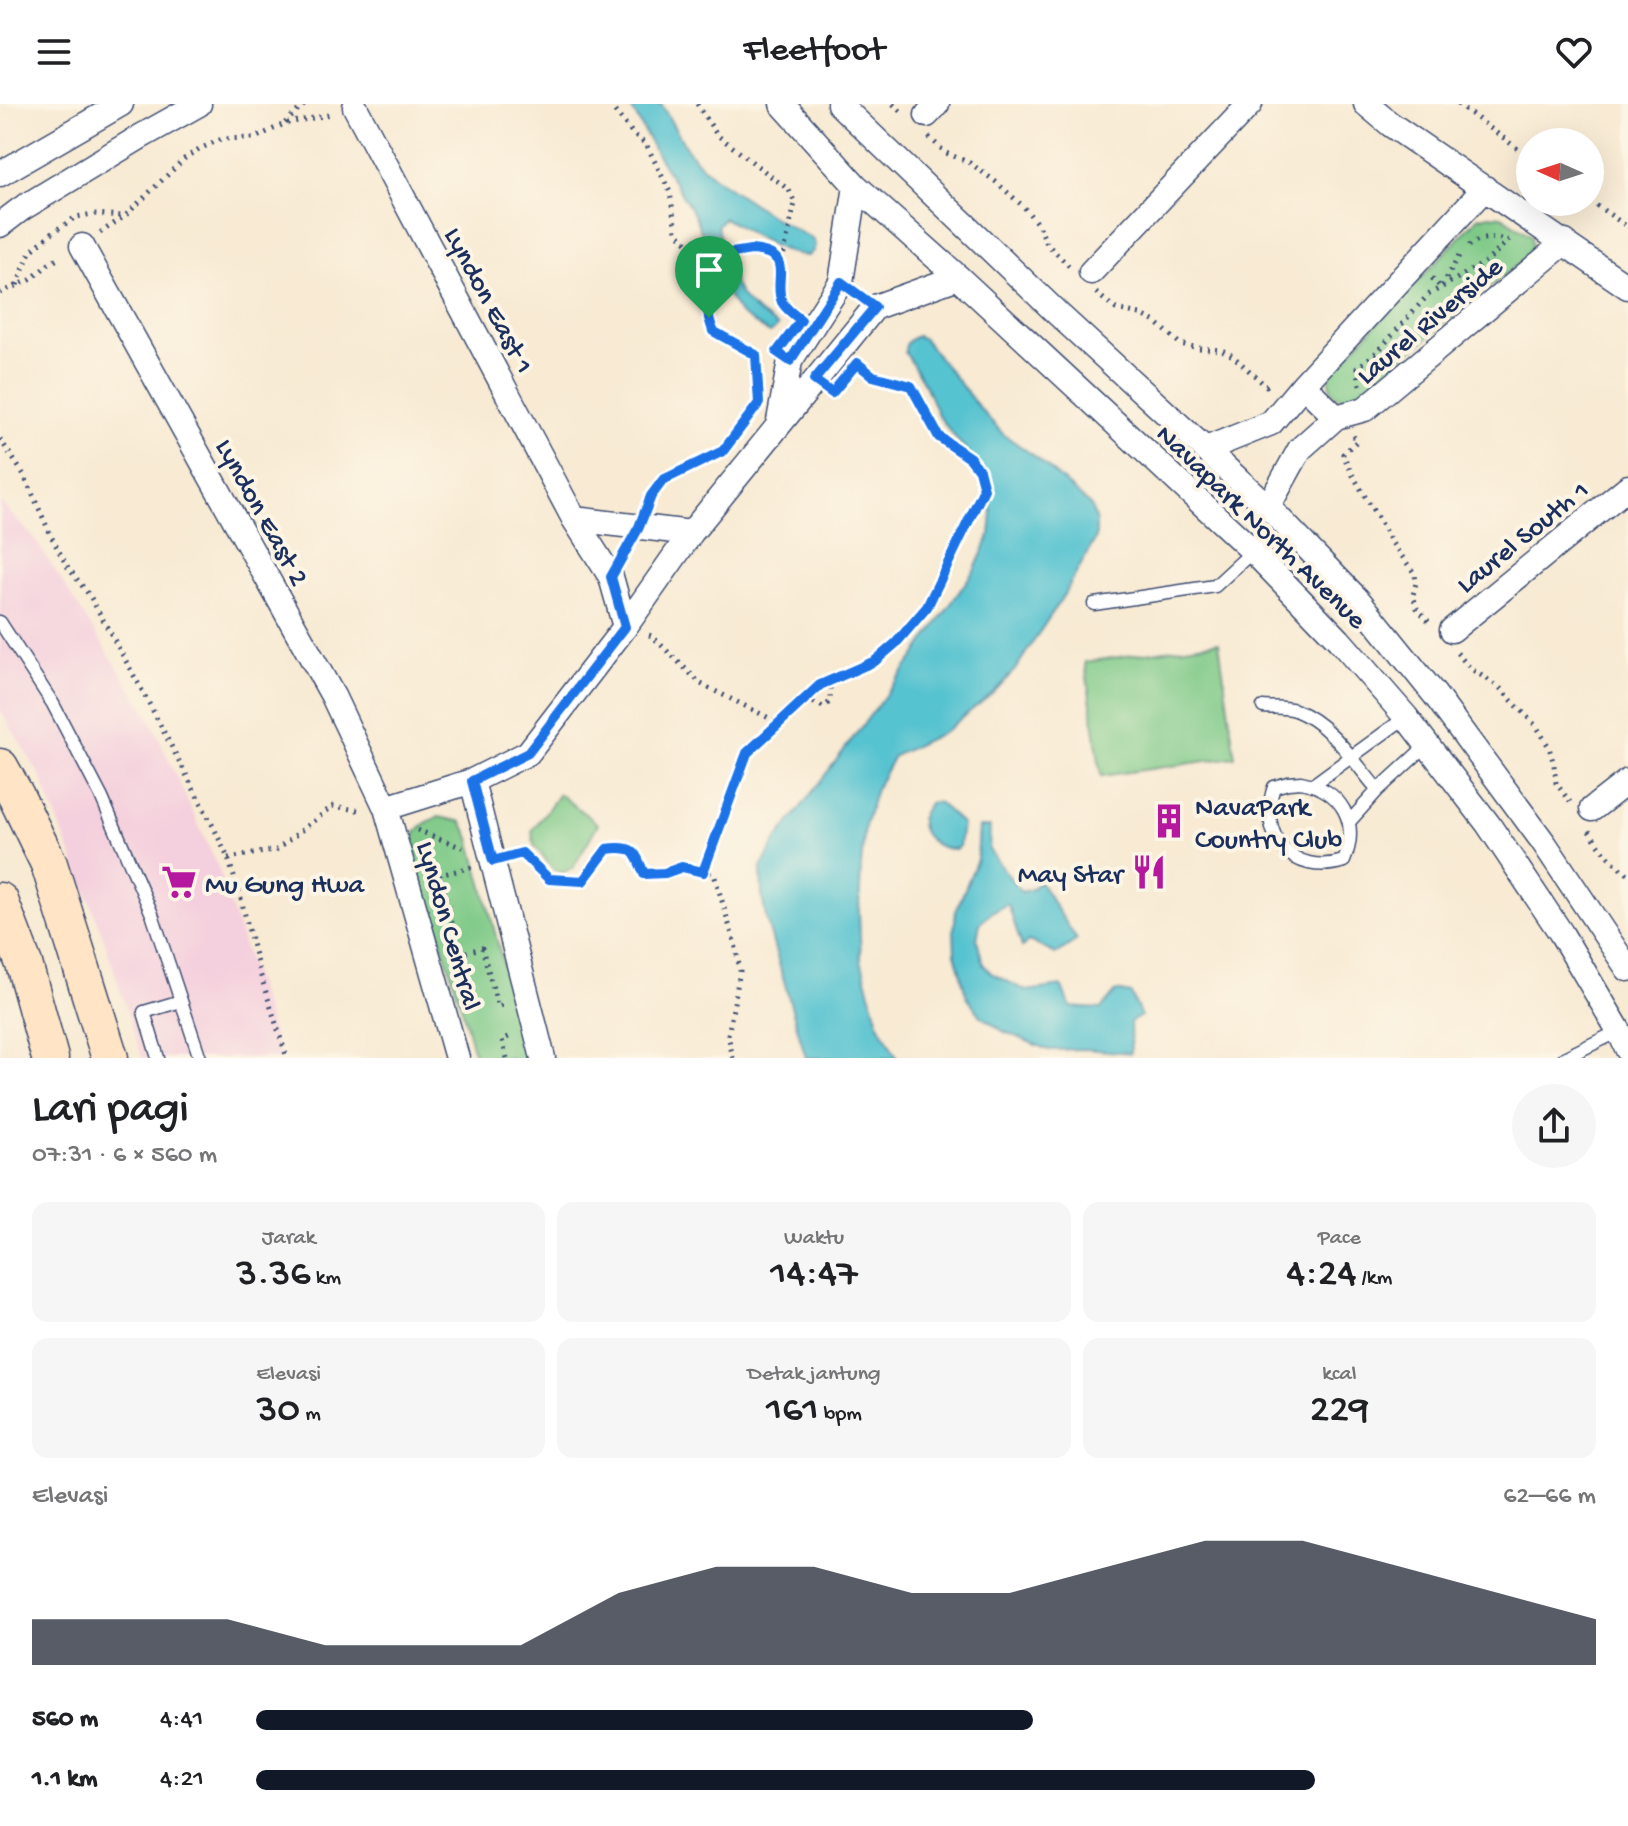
<!DOCTYPE html>
<html lang="id">
<head>
<meta charset="utf-8">
<style>
	:root { --surface:#fff; --page:#f6f6f6; --text:#202124; --muted:#757577; --accent:#111827 }
	body { margin:0; font-family:"Gochi Hand",sans-serif; background:var(--page); color:var(--text); height:100vh; display:flex; flex-direction:column; font-size:30px; white-space:nowrap }
	* { box-sizing:border-box; margin:0 }
	p { font-size:26px; color:var(--muted) }
	.icon { flex:none; width:44px; height:44px; fill:none; stroke:currentColor; stroke-width:2; stroke-linecap:round; stroke-linejoin:round }
	.map { position:relative; height:954px; overflow:hidden }
	.panel { display:flex; flex-direction:column; background:var(--surface); flex:1 }
	.panel>* { flex:none }
	.needle { width:52px; rotate:273deg }
	.buttons { position:absolute; left:1516px; top:24px; display:grid; gap:16px }
	.buttons a { display:grid; place-items:center; width:88px; height:88px; border-radius:50%; background:var(--surface); box-shadow:0 8px 32px #0002; font-size:40px }
	.pin { position:absolute; display:grid; place-items:center; width:68px; height:68px; color:#fff; margin:-82px -34px; border-radius:50% 50% 50% 0; rotate:-45deg; box-shadow:0 0 8px #0007 }
	.pin .icon { rotate:45deg }
	.round { display:grid; place-items:center; flex:none; width:84px; height:84px; border-radius:42px; background:var(--page) }
	.head { display:flex; align-items:center; justify-content:space-between; height:136px; padding:0 32px }
	h1 { font-size:44px; font-weight:600; line-height:60px }
	.figures { display:grid; grid-template-columns:repeat(3,1fr); gap:12px; height:136px; padding:8px 32px }
	.figures div { display:grid; align-content:center; border-radius:16px; background:var(--page); text-align:center }
	.figures b { font-size:40px; font-weight:600 }
	.figures small { font-size:22px; font-weight:400 }
	.figures p { font-size:22px }
	.chart { height:224px; padding:16px 32px }
	.chart p { display:flex; justify-content:space-between }
	.chart svg { width:100%; height:144px; margin-top:8px; fill:var(--accent); opacity:.7 }
	ul { padding:0 32px; list-style:none; font-size:26px }
	li { display:grid; grid-template-columns:128px 96px 1fr; align-items:center; height:60px }
	li i { height:20px; border-radius:10px; background:var(--accent) }
	header { display:flex; justify-content:space-between; align-items:center; height:104px; padding:0 32px; background:var(--surface); font-size:36px; font-weight:600 }
	.map>svg:first-child { display:block }
	.built { fill:#f4cfdd }
	.green { fill:#7ec987; stroke:#4c7c72; stroke-width:2 }
	.water { fill:#57c3d0; stroke:#397997; stroke-width:2 }
	.lines { fill:none; stroke-linecap:round; stroke-linejoin:round }
	.service-casing { stroke:#3c4b70; stroke-width:15 }
	.minor-casing { stroke:#3c4b70; stroke-width:27 }
	.secondary-casing { stroke:#3c4b70; stroke-width:39 }
	.path { stroke:#3c4b70; stroke-width:5; stroke-dasharray:2 6; stroke-linecap:butt }
	.service { stroke:#fff; stroke-width:12 }
	.minor { stroke:#fff; stroke-width:24 }
	.secondary { stroke:#ffe4c6; stroke-width:36 }
	.route-casing { stroke:#fff; stroke-width:16 }
	.route { stroke:#1a73e8; stroke-width:10 }
	.labels { text-anchor:middle; stroke-width:8; stroke-linejoin:round; paint-order:stroke }
	.street-label { font-size:28px; fill:#1b2f5e; stroke:#fcf5e5 }
	.poi-label { font-size:28px; fill:#1b2f5e; stroke:#fcf5e5; text-anchor:start }
</style>
</head>
<body>
<header><svg class="icon" aria-label="menu" viewBox="0 0 24 24"><path d="M4 6h16M4 12h16M4 18h16"/></svg>Fleetfoot<svg class="icon" aria-label="heart" viewBox="0 0 24 24"><path d="M12 20l-8-8c-3-5 5-10 8-4 3-6 11-1 8 4z"/></svg></header>
<div class="map">
<svg width="1628" height="954" viewBox="0 0 1628 954">
	<rect width="100%" height="100%" fill="#fcf5e5"/>
	<filter id="ink" filterUnits="userSpaceOnUse"><feTurbulence type="fractalNoise" baseFrequency=".0125" numOctaves="2"/><feDisplacementMap in="SourceGraphic" scale="16" xChannelSelector="R" yChannelSelector="G"/><feConvolveMatrix kernelMatrix="1 2 1 2 8 2 1 2 1" color-interpolation-filters="sRGB"/></filter>
	<filter id="wash" filterUnits="userSpaceOnUse"><feTurbulence type="fractalNoise" baseFrequency=".006" numOctaves="4" result="noise"/><feDisplacementMap in="SourceGraphic" scale="32" xChannelSelector="R" yChannelSelector="G"/><feGaussianBlur stdDeviation="1.8" result="paint"/><feColorMatrix in="noise" values="0 0 0 0 0 0 0 0 0 0 0 0 0 0 0 0 0 1.4 0 .05"/><feComposite in="paint" operator="in"/></filter>
	<g filter="url(#wash)">
		<rect width="100%" height="100%" fill="#f8ead3"/>
		<path class="built" d="M0 398 34 434 147 609 218 763 281 954H142L103 832 41 673 0 606Z"/>
		<path class="green" d="M1489 111 1502 112 1531 132 1532 143 1526 154 1354 294C1333 295 1329 289 1330 269L1478 114Z
			M1219 538 1235 653 1101 672 1085 558Z
			M559 690 598 720 573 764 562 769 554 766 534 741 532 727Z
			M439 713 462 718 470 734 528 954H475L463 908 412 745C413 726 422 719 439 713Z"/>
		<path class="water" d="M629 0H661L685 42 698 59 718 76 776 115 812 135 815 140 814 146 808 152C778 149 750 128 724 114L717 122C723 141 731 180 743 194 752 206 766 214 778 222L770 229 741 211 730 195 720 176 695 112 656 49Z
			M917 232 924 235 981 306 1003 330 1037 354 1091 402 1096 418V434L1065 489 1015 566 993 589 944 628 894 652 876 685 865 722 861 762 859 808 861 856 878 918 897 954H806L767 818 762 792 761 764 777 735 914 553 975 465 990 431 992 409 988 384 984 372 973 353 957 336 938 311 926 283 905 248C905 238 909 236 917 232Z
			M934 698 939 699 962 720 959 742 956 745C938 746 916 731 922 711 923 707 927 703 929 699Z
			M979 723H990L989 746 1021 788 1032 785 1039 777 1077 836 1056 850 1029 837 1022 843 1008 800 992 808 980 819 977 835 983 860 991 869 1026 887 1061 882 1071 903 1101 905 1116 887 1131 890 1141 912 1130 918 1131 949 1084 945 1048 946 1003 927 981 912 967 893 955 849 954 826 956 807 977 755Z"/>
	</g>
	<g filter="url(#ink)">
		<g class="lines">
			<g class="service-casing">
				<path id="service" d="M1094 500 1215 482 1253 447
					M0 518 53 600 102 694 152 810 200 954
					M1263 603C1274 604 1286 603 1295 606 1332 621 1353 657 1378 686
					M1301 678C1342 686 1360 718 1344 757 1293 773 1257 732 1274 683L1288 679Z
					M1314 680 1406 613
					M1349 718 1378 686 1428 640
					M158 954 144 908 181 897
					M1564 954 1619 927"/>
			</g>
			<g class="minor-casing">
				<path id="minor" d="M782 0 856 82 958 173 1253 447 1339 536 1406 613 1488 720 1561 829 1619 927 1628 946
					M839 0 1058 210 1268 403 1359 497 1435 591 1544 739 1628 865
					M1366 0 1390 20 1628 183
					M355 3 574 415 611 473 625 523
					M927 11 937 0
					M0 70 121 0
					M0 121 21 105 140 33 199 0
					M82 142 333 592 386 704 457 954
					M1091 168 1250 0
					M1303 281 1336 313
					M779 317 790 257 841 178 856 82
					M1206 345 1271 319 1303 281 1485 84
					M1268 403 1300 345 1336 313 1365 305 1565 138
					M574 415 691 429
					M1452 526 1628 383
					M472 677 543 954
					M386 704 472 677 528 649 625 523 691 429 875 203 958 173
					M1592 705 1628 677"/>
			</g>
			<g class="secondary-casing">
				<path id="secondary" d="M0 663 16 692 49 760 110 954
					M0 797 24 860 50 954"/>
			</g>
			<path class="path" d="M612 0 613 5 634 31 646 40 670 88 676 127 701 154 708 192 709 214 713 227 756 251 758 283
				M697 0 717 31 789 86 795 99 783 153 780 180 781 196 793 210
				M893 0 904 10
				M1458 0 1530 54
				M285 19 305 0
				M929 33 946 49 970 59 996 78 1024 103 1039 122 1047 140 1069 162
				M1590 97 1628 123
				M100 129 125 112 184 55 199 45 222 35 255 34 284 20 332 10
				M1469 142C1480 132 1494 134 1508 136
				M701 154C730 150 761 136 781 162
				M1432 174 1441 184 1459 152
				M17 181 30 148 53 128 76 113 93 110 124 112
				M0 189 30 176 49 160 61 153
				M1096 189 1116 205 1140 210 1156 218 1180 240 1199 244 1222 246 1233 252 1266 282 1270 279
				M1360 281 1357 264 1378 247 1428 191 1486 158 1512 133
				M1353 332 1357 337 1343 350 1351 368 1392 439 1415 470 1416 479 1413 491 1417 504 1431 520
				M733 334 756 304
				M0 335 24 371 53 436 67 462 90 492 143 588 214 724 228 754 240 791 258 863 287 954
				M647 400C659 367 697 362 724 346
				M649 531 652 532 701 580 779 619
				M1457 549 1471 565 1498 582 1537 623 1549 643 1554 661 1556 679 1570 698
				M806 595 823 603 830 598V578
				M417 726 463 744
				M1589 727C1601 743 1611 759 1628 770
				M513 752 522 749 549 775 583 777 607 745C634 741 635 747 644 770L665 769 682 763 714 770 736 844 740 867 728 931 733 954
				M228 754 276 746 333 702 363 707
				M703 768 747 649 820 581 875 557 896 539 927 503 984 385 979 366 970 354 939 333 911 282 873 272 857 260
				M458 850 482 844 498 903 503 901 504 903
				M460 850 440 771 472 763
				M507 954 502 936 511 932"/>
			<use href="#service" class="service"/>
			<use href="#minor" class="minor"/>
			<use href="#secondary" class="secondary"/>
		</g>
	</g>
	<g class="lines" filter="url(#ink)">
		<g class="route-casing">
			<path id="route" d="M751 146C797 149 772 176 782 198 786 205 794 211 801 216L777 248 790 257 841 178 875 203 814 276 832 289 857 259 873 272 911 282 939 333 970 354 979 366 984 385 927 503 896 539 875 557 820 581 747 649 703 768 682 763 665 769 644 770C635 747 634 741 607 745L583 777 549 775 522 749 493 757 472 677 528 649 625 523 611 473 639 423 651 392 663 376 723 347 759 299 756 251 713 227 709 214 708 192 701 154Z"/>
		</g>
		<use href="#route" class="route"/>
	</g>
	<defs>
		<g id="building-bare" transform="scale(2.76)"><path d="M-4-6H4V6H1V3H-1V6H-4ZM-2.5-4.3h1.7v1.8h-1.7ZM.8-4.3h1.7v1.8H.8ZM-2.5-1h1.7V.8h-1.7ZM.8-1h1.7V.8H.8Z" fill="#b5179e" stroke="#fcf5e5" stroke-width="2.5" paint-order="stroke"/></g>
		<g id="restaurant-bare" transform="scale(2.76)"><path d="M-5-6h1v4h1v-4h1v4h1v-4h1v5L-1.5 .5V6h-2V.5L-5-1ZM5-6V6H3V1.5H1.5Q1.5-4 5-6Z" fill="#b5179e" stroke="#fcf5e5" stroke-width="2.5" paint-order="stroke"/></g>
		<g id="supermarket-bare" transform="scale(2.76)"><path d="M-6-5.5h2.5l.6 2H6L4.5 2H-2.5L-4.4-4H-6ZM-1.5 3.2a1.3 1.3 0 1 0 .1 0ZM3 3.2a1.3 1.3 0 1 0 .1 0Z" fill="#b5179e" stroke="#fcf5e5" stroke-width="2.5" paint-order="stroke"/></g>
	</defs>
	<g fill-rule="evenodd">
		<use href="#building-bare" x="1169" y="717"/>
		<use href="#restaurant-bare" x="1149" y="768"/>
		<use href="#supermarket-bare" x="179" y="778"/>
	</g>
	<g class="labels">
		<g class="street-label">
			<text transform="translate(491 195) rotate(62)" y="10">Lyndon East 1</text>
			<text transform="translate(1428 215) rotate(-40)" y="10">Laurel Riverside</text>
			<text transform="translate(264 407) rotate(61)" y="10">Lyndon East 2</text>
			<text transform="translate(1263 421) rotate(44)" y="10">Navapark North Avenue</text>
			<text transform="translate(1521 431) rotate(-39)" y="10">Laurel South 1</text>
			<text transform="translate(451 821) rotate(74)" y="10">Lyndon Central</text>
		</g>
		<g class="poi-label">
			<text x="1195" y="711">NavaPark<tspan x="1195" dy="32">Country Club</tspan></text>
			<text x="1123" y="778" text-anchor="end">May Star</text>
			<text x="205" y="788">Mu Gung Hwa</text>
		</g>
	</g>
</svg>
<div class="buttons">
<a><svg class="needle" viewBox="-14 -14 28 28"><path d="M0-13l5 13h-10z" fill="#e53935"/><path d="M0 13l5-13h-10z" fill="#757577"/></svg></a>
</div>
<div class="pin" style="left:709px;top:214px;background:#1e9e55"><svg class="icon" aria-label="arrive" viewBox="0 0 24 24"><path d="M6 21V4h12l-3 4 3 4H6"/></svg></div>
</div>
<section class="panel">
<div class="head"><div><h1>Lari pagi</h1><p>07:31 · 6 × 560 m</p></div><a class="round"><svg class="icon" aria-label="share" viewBox="0 0 24 24"><path d="M12 15V3M7 8l5-5 5 5M5 13v7h14v-7"/></svg></a></div>
<div class="figures">
<div><p>Jarak</p><b>3.36<small> km</small></b></div>
<div><p>Waktu</p><b>14:47</b></div>
<div><p>Pace</p><b>4:24<small> /km</small></b></div>
</div>
<div class="figures">
<div><p>Elevasi</p><b>30<small> m</small></b></div>
<div><p>Detak jantung</p><b>161<small> bpm</small></b></div>
<div><p>kcal</p><b>229</b></div>
</div>
<div class="chart"><p><span>Elevasi</span>62–66 m</p>
<svg viewBox="0 0 160 44" preserveAspectRatio="none"><path d="M0 44V30L10 30L20 30L30 38L40 38L50 38L60 22L70 14L80 14L90 22L100 22L110 14L120 6L130 6L140 14L150 22L160 30V44z"/></svg>
</div>
<ul>
<li><b>560 m</b>4:41<i style="width:58%"></i></li>
<li><b>1.1 km</b>4:21<i style="width:79%"></i></li>
</ul>
</section>
</body>
</html>
